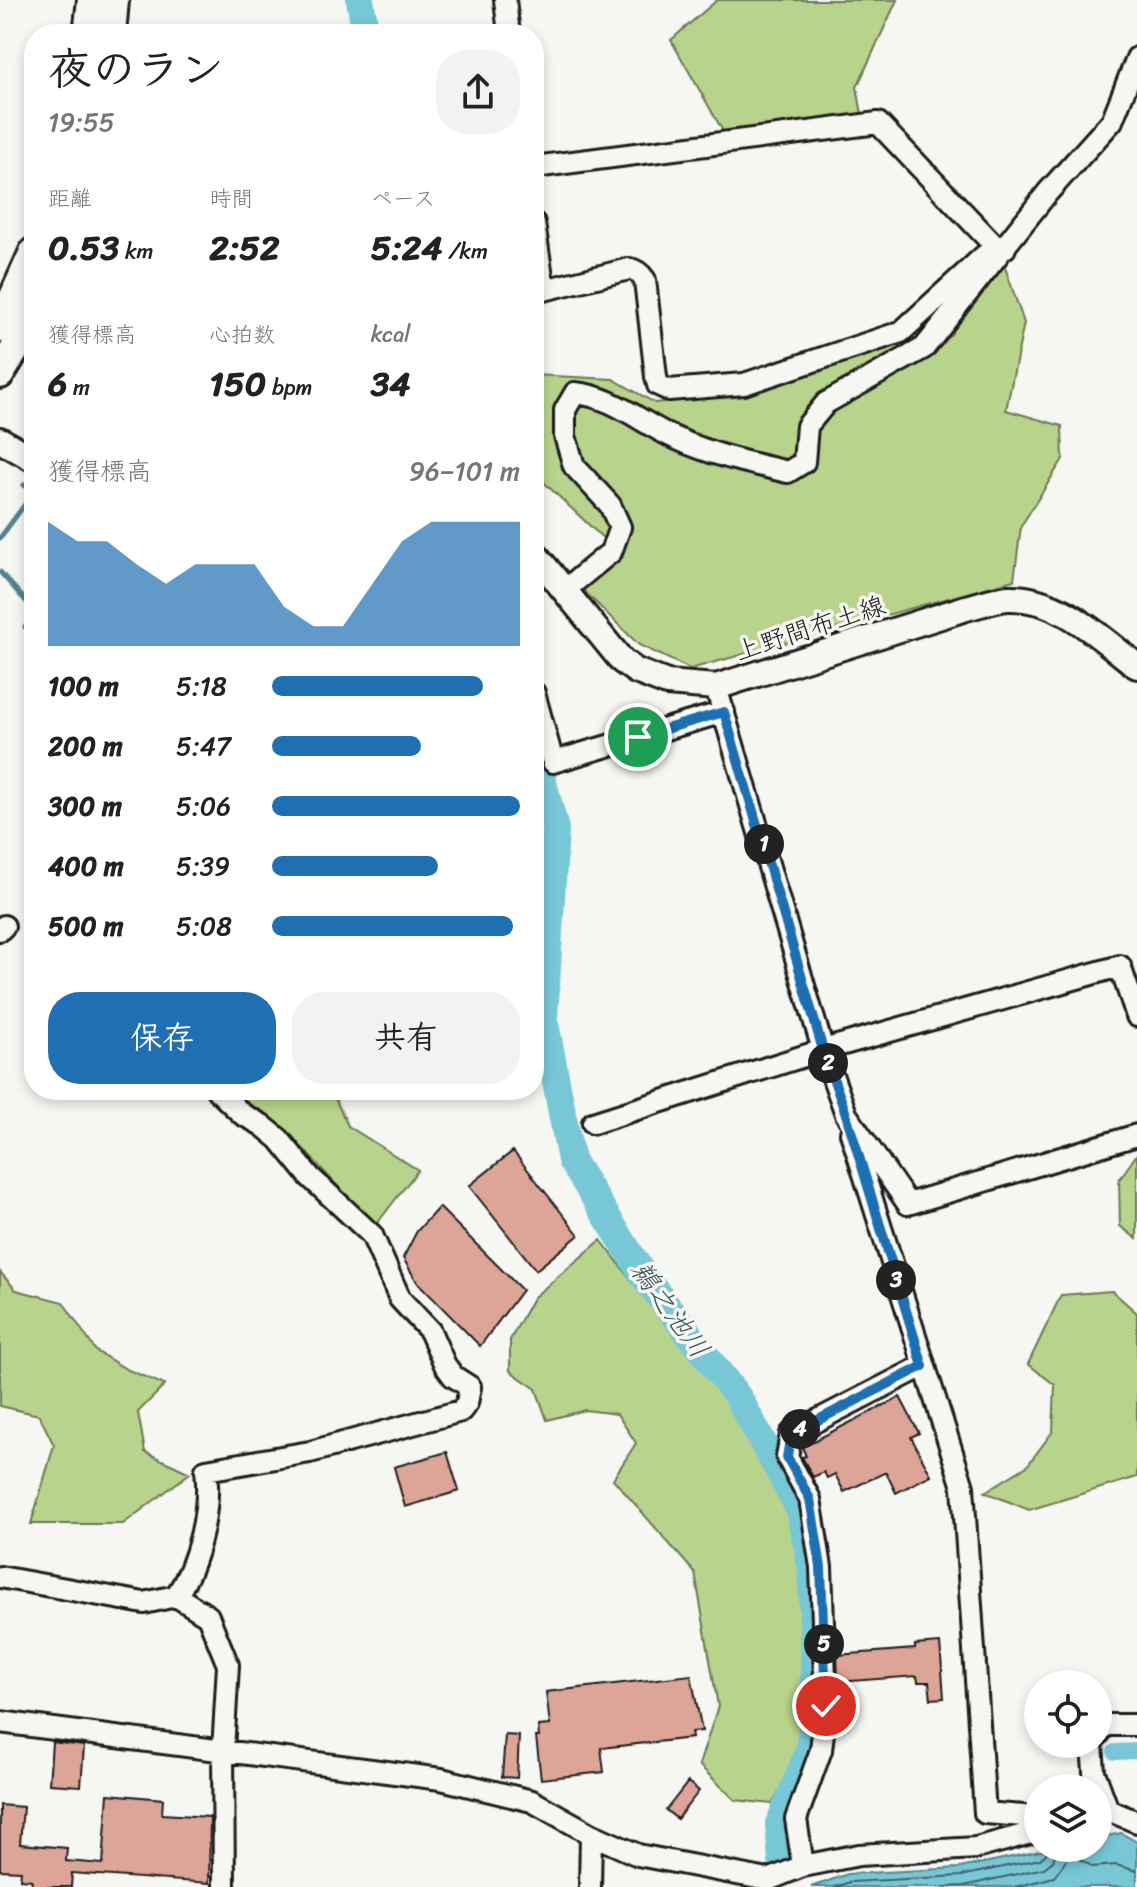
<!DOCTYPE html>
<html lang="ja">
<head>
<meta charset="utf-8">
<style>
	:root { --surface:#fff; --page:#f2f2f2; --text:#222; --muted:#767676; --accent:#1f6fb2 }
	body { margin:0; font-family:Sriracha,"Klee One",sans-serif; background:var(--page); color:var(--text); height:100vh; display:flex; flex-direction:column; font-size:30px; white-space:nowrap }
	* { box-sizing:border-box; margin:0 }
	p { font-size:26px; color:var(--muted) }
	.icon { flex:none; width:44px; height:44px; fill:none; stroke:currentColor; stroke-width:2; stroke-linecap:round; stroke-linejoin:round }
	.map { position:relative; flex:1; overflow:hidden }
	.side { position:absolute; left:24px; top:24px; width:520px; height:1076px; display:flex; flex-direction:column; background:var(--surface); border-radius:32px; box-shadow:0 4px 12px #0003 }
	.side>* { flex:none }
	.controls { position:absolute; left:1024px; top:1670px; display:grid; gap:16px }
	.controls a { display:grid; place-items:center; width:88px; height:88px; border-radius:50%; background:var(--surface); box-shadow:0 4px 12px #0003; font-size:40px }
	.pin { position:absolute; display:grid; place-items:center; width:68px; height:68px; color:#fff; margin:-34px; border:4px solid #fff; border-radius:50%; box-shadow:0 2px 8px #0007 }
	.km { position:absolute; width:40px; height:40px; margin:-20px; border-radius:50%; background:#222; color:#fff; font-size:22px; line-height:40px; text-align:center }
	.round { display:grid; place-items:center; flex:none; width:84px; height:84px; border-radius:32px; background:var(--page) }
	.head { display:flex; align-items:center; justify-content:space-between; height:136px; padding:0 24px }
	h1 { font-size:44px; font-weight:800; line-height:60px }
	.figures { display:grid; grid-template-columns:repeat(3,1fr); gap:12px; height:136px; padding:8px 24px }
	.figures div { display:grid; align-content:center }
	.figures b { font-size:34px; font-weight:800 }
	.figures small { font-size:22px; font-weight:400 }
	.figures p { font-size:22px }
	.chart { height:224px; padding:16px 24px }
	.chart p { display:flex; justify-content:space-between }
	.chart svg { width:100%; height:144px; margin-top:8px; fill:var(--accent); opacity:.7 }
	.cta { display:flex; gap:16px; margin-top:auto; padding:16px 24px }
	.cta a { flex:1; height:92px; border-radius:32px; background:var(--accent); color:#fff; font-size:32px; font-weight:800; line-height:92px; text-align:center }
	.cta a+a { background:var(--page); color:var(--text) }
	ul { padding:0 24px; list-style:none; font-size:26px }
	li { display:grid; grid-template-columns:128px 96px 1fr; align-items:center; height:60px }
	li i { height:20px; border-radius:10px; background:var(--accent) }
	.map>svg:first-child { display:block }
	.green { fill:#b8d38b; stroke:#6a7854; stroke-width:2 }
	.water { fill:#78c7d6; stroke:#53838c; stroke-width:2 }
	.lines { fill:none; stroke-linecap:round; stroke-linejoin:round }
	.shore { stroke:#416066; stroke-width:2 }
	.stream { stroke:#53838c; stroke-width:5 }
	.canal { stroke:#78c7d6; stroke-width:16 }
	.river { stroke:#78c7d6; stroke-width:28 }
	.building { fill:#dda597; stroke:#1c1c1c; stroke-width:2 }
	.minor-casing { stroke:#1c1c1c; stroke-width:26 }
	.major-casing { stroke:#1c1c1c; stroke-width:30 }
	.highway-casing { stroke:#1c1c1c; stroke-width:34 }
	.minor { stroke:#f6f6f2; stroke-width:20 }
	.major { stroke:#f6f6f2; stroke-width:24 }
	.highway { stroke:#f6f6f2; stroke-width:28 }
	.route-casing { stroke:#fff; stroke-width:16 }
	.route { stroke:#1f6fb2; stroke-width:10 }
	.labels { text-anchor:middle; stroke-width:7; stroke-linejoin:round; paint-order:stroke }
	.street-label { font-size:26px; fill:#1c1c1c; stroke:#f6f6f2 }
	.water-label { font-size:28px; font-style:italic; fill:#3c585d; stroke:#f6f6f2 }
</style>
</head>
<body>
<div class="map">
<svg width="1137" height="1887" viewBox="0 0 1137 1887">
	<rect width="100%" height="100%" fill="#f6f6f2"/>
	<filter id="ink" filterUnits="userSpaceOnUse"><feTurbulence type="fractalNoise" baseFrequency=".0125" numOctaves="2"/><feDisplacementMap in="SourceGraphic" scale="16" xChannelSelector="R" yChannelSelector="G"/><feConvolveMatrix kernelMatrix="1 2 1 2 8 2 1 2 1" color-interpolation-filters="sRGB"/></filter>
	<g filter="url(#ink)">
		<path class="green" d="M717 0H897L857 87 862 114 724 133 671 40Z
			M1004 264 1024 323 1006 410 1062 426 1063 459 1021 526 1014 580 690 669 639 645 582 589 623 557 534 473V375L613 379 655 403 749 392 908 342Z
			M227 1090H331L348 1126 418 1170 375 1226 291 1136Z
			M1137 1154V1239L1120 1226 1119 1180Z
			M601 1240 642 1294 731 1401 792 1513 803 1573 806 1703 802 1753 772 1804 735 1800 699 1765 718 1706 695 1573 613 1479 636 1443 617 1414 585 1410 547 1420 536 1389 510 1371V1340L533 1298Z
			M0 1272 16 1290 63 1302 96 1351 126 1369 165 1385 138 1412 145 1452 190 1473 123 1524H31L54 1445 39 1415 0 1406Z
			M1112 1291 1137 1313V1477L1029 1510 985 1492 1027 1466 1053 1431 1055 1385 1028 1364 1061 1295Z"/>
		<path class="water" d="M1121 1833 1137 1842V1887H811L848 1874 960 1868 1054 1848H1098V1838Z"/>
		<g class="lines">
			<path class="shore" d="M835 1887 850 1882 961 1876 1040 1859 1046 1854 1047 1848
				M946 1887 964 1886 1044 1868 1053 1861 1057 1848
				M1015 1887 1054 1877 1071 1854 1093 1867 1116 1865 1137 1871"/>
			<path class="stream" d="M24 485 34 491
				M0 538 34 492
				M0 572 34 610
				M34 619 25 627 34 636"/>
			<path class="canal" d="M1115 1752 1137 1751"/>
			<path class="river" d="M360 0 366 34
				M534 748 555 829 544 1018 571 1160 646 1279 738 1397 799 1508 812 1569 815 1708 809 1751 779 1824 782 1860"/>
		</g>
		<path class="building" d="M513 1151 579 1235 536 1270 469 1186Z
			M439 1207 522 1290 480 1346 417 1282 403 1258 417 1231Z
			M900 1397 919 1433 911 1437 931 1475 896 1493 886 1472 844 1492 835 1474 827 1478 824 1472 813 1477 802 1457 806 1456 802 1447Z
			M447 1452 459 1491 405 1507 394 1467Z
			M940 1643 944 1698 931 1699 929 1682H918L917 1676 838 1682 837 1655 915 1649V1645Z
			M691 1675 702 1731 691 1732 692 1738 601 1748 604 1772 541 1779 536 1737H539L538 1726 550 1725 546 1692Z
			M505 1735 519 1736 517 1778 502 1777Z
			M52 1742 84 1746 81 1786 49 1784Z
			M688 1782 699 1791 677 1819 666 1810Z
			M108 1794 163 1799 162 1814 210 1817 209 1883 72 1873 71 1887H31L32 1880 20 1879 21 1871 0 1870V1805L23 1807 20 1844 67 1848 66 1861 103 1864Z"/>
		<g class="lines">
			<g class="minor-casing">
				<path id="minor" d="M505 0 509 34
					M534 167 878 123 995 246 1005 248
					M534 223 544 290 629 269C637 270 641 274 645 280L656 377 658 385 669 390 744 384 901 332 985 255
					M566 589 611 552 620 527 610 505 574 466 565 436V410L575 393C613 396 641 423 675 438 712 455 749 463 788 472L804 462 807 426 826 403 924 348 1048 192 1112 121 1137 58
					M716 687 823 1050 846 1114 908 1204 1137 1135
					M534 693 553 762 724 712
					M0 930 4 926
					M593 1123 823 1050 1120 966 1137 1016
					M851 1133 963 1487 985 1813 1038 1817
					M0 1577 144 1603 176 1596C198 1564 211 1509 206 1470L310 1452 461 1411 467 1403 470 1387 453 1376 445 1365 430 1331 400 1299 372 1235 310 1177 279 1139 262 1125 242 1114 217 1090
					M176 1596 208 1616 228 1665 223 1751 224 1887
					M0 1722 441 1779 532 1801 591 1834 638 1855 768 1880 803 1866 859 1855 976 1848 1038 1831
					M1098 1735 1105 1725H1137
					M1092 1744 1094 1772 1108 1810
					M1098 1813 1108 1810 1137 1822
					M803 1866 796 1819 821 1750 826 1706 821 1567 810 1499 787 1457 791 1434 923 1366
					M590 1887 591 1834"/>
			</g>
			<g class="major-casing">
				<path id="major" d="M0 440 34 459
					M534 553 622 661 636 671 667 683 716 687 966 608C979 605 994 599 1008 598 1059 596 1099 637 1137 666"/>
			</g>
			<g class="highway-casing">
				<path id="highway" d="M88 34 92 0
					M111 34 114 0
					M0 328 34 252
					M0 374 14 351 34 301"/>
			</g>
			<use href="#minor" class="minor"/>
			<use href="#major" class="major"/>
			<use href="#highway" class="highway"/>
		</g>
	</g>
	<g class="lines" filter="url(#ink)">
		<g class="route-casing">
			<path id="route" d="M638 737 724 712 823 1050 846 1114 923 1366 791 1434 787 1457 810 1499 821 1567 826 1706"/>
		</g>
		<use href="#route" class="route"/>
	</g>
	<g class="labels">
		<g class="street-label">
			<text transform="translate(810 628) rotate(-18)" y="9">上野間布土線</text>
		</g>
		<g class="water-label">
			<text transform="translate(671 1309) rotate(54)" y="10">鵜之池川</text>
		</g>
	</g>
</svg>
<div class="controls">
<a><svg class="icon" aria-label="locate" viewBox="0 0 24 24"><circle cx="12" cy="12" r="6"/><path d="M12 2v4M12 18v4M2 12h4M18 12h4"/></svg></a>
<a><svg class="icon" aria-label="layers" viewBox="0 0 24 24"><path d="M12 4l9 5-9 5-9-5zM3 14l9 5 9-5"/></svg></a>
</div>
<div class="pin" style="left:638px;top:737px;background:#1e9e55"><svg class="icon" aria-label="arrive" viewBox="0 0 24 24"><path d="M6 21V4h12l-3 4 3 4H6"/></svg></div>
<div class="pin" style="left:826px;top:1706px;background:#d93025"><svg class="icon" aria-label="check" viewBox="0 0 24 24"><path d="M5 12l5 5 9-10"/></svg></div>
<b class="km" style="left:764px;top:844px">1</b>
<b class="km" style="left:828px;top:1063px">2</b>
<b class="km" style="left:896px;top:1280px">3</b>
<b class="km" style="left:800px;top:1429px">4</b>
<b class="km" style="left:824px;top:1644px">5</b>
<section class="side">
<div class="head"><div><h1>夜のラン</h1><p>19:55</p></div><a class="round"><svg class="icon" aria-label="share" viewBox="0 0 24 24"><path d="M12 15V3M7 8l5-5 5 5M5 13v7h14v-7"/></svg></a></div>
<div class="figures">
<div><p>距離</p><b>0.53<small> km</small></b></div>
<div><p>時間</p><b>2:52</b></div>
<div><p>ペース</p><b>5:24<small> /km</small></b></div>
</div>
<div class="figures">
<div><p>獲得標高</p><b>6<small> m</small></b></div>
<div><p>心拍数</p><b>150<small> bpm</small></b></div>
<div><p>kcal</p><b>34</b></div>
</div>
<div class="chart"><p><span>獲得標高</span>96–101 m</p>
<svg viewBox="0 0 160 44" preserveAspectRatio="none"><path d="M0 44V6L10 12L20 12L30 19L40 25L50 19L60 19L70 19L80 32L90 38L100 38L110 25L120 12L130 6L140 6L150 6L160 6V44z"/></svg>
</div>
<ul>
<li><b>100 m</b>5:18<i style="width:85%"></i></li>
<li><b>200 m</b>5:47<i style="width:60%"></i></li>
<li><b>300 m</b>5:06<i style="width:100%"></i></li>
<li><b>400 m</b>5:39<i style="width:67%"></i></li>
<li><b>500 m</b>5:08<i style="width:97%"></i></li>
</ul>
<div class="cta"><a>保存</a><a>共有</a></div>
</section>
</div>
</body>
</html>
